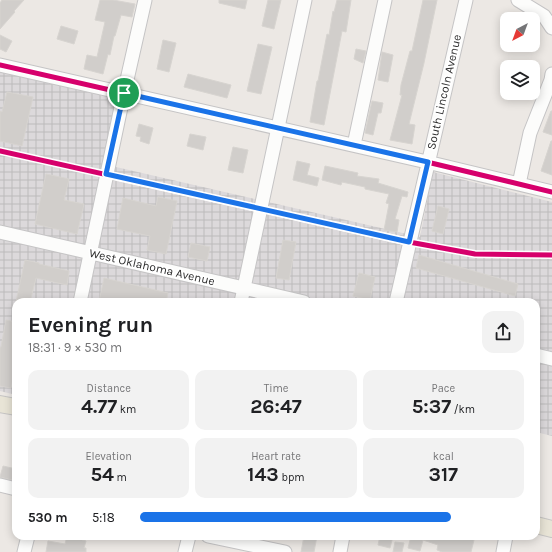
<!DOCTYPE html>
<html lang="en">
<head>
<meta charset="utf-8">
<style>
	:root { --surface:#fff; --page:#f2f2f2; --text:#202124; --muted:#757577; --accent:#1a73e8 }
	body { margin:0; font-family:Karla,sans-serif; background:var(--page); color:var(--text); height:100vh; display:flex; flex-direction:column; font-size:15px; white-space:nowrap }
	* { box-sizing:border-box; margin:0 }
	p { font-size:13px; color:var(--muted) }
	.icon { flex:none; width:22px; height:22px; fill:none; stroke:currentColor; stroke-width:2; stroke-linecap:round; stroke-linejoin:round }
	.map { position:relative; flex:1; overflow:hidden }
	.side { position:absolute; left:12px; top:298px; width:528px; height:242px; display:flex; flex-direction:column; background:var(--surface); border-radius:12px; box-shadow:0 2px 10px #0003 }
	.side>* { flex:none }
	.needle { width:26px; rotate:221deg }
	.fabs { position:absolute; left:500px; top:12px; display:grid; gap:8px }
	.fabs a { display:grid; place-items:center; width:40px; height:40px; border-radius:8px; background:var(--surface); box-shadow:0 2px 10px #0003; font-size:20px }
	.pin { position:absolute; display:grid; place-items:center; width:34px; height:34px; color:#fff; margin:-17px; border:2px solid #fff; border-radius:50%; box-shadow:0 1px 4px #0007 }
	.round { display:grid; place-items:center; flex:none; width:42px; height:42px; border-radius:12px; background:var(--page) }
	.head { display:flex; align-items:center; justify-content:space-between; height:68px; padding:0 16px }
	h1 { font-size:22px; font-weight:700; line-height:30px }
	.metrics { display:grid; grid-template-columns:repeat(3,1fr); gap:6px; height:68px; padding:4px 16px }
	.metrics div { display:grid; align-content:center; border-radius:10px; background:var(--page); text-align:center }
	.metrics b { font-size:20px; font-weight:700 }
	.metrics small { font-size:11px; font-weight:400 }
	.metrics p { font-size:11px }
	ul { padding:0 16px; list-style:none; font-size:13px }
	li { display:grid; grid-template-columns:64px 48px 1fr; align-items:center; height:30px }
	li i { height:10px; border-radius:5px; background:var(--accent) }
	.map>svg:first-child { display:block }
	.industrial { fill:url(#industrial-grid) }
	.building { fill:#d1cecb; stroke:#d7d4d0 }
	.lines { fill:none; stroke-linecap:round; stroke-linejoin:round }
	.minor-casing { stroke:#c5c4c5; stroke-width:15 }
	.major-casing { stroke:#c6c5c4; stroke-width:18 }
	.minor { stroke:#fcfcfb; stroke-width:13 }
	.major { stroke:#e8e4d6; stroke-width:16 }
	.cycleway-casing { stroke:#fff; stroke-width:8 }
	.cycleway { stroke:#d6006c; stroke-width:5 }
	.route-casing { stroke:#fff; stroke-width:8 }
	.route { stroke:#1a73e8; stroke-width:5 }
	.labels { text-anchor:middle; stroke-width:3.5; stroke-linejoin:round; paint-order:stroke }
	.street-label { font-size:12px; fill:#2e2e2e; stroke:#fff }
</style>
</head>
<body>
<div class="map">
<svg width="552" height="552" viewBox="0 0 552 552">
	<defs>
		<pattern id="industrial-grid" width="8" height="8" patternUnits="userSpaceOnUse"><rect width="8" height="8" fill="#dcd9db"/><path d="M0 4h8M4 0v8" fill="none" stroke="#bdbbbc"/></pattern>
	</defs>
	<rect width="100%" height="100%" fill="#ece8e4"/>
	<path class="industrial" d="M0 72 117 99 103 164 420 237 433 172 552 202V436L536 432V302H16V395L0 391Z"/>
	<path class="building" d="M2 0H24L14 11 15 12 0 29V3Z
		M100 0H113L135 4 132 17 121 15 115 36H114L110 55 108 54 103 74 84 69 87 55 97 57 105 22 95 20Z
		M219 0H247L245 9 219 3Z
		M268 0H281L274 29 262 26Z
		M337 0H351L346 32 342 31 324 125 310 122 317 81H318L327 34 329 35 333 11 334 12Z
		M423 0H437L424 63 409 124 415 125 412 144 390 140 402 95H400L401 85 410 51H412Z
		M61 26 78 31 74 44 57 39Z
		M0 35 12 41 6 52 0 49Z
		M163 40 176 43 169 72 157 69Z
		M258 44 272 47 261 94 247 91Z
		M356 49 366 51 363 63 354 59Z
		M382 52 393 55 388 82 378 80Z
		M188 74 231 85 227 98 184 87Z
		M7 92 33 97 22 146 0 141V111L2 112Z
		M372 101 383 103 381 113H378L373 135 365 133Z
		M551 111H552V135L543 132Z
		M139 124 153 128 149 144 140 141 141 137 136 136Z
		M190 134 206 137 203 150 187 146Z
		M551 141H552V175L541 171Z
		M233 147 248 150 243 173 228 170Z
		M297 161 310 164 307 175 319 178 317 186 293 180Z
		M325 166 358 173 357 176 379 179 378 183 408 192 407 197 402 196 395 219 399 220 397 232 384 230 389 204 386 203 389 194 365 189V187L342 182 341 185 322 180Z
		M46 174 69 179 64 200 84 204 77 234 35 224Z
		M158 197 177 201 166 254 147 250 150 236 117 229 123 198 156 206Z
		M438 206 449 209 443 234 432 231Z
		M283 240 296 242 289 280 276 278Z
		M191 243 210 247 207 261 188 257Z
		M419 255 518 284 515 296 416 268Z
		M25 260 39 263V264L69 271 67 285 36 278 30 302H16Z
		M359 273 375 277 370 300 353 296Z
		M104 278 168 293 166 302H99Z
		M6 320 16 322V365L11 388 0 386V347H1Z
		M3 466 16 469V481L0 477Z
		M67 536H83L82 540 86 541 84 548H86V552H46L48 541 65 544Z
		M304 536H317L314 552H301Z
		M380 536H393L390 548 378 545Z
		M411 536H460L474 540 471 552H442L437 550 438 545 423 540 420 551 408 548Z
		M395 542 404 543 402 552H393Z"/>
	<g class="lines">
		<g class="minor-casing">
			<path id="minor" d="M518 0 544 16 552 28
				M0 65 427 162 552 192
				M354 145 385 0
				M519 184 530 133 551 80 552 74
				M0 232 304 302
				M80 302 124 93 145 0
				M241 302 305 0
				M396 302 466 0
				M536 355 552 359
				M0 485 16 489
				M208 536 285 552
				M24 552 28 536
				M185 552 189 536
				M340 552 343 536
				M503 552 506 536"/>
		</g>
		<g class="major-casing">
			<path id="major" d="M0 404 16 407
				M536 525 552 529"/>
		</g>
		<use href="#minor" class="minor"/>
		<use href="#major" class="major"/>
		<g class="cycleway-casing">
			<path id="cycleway" d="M0 65 427 162 552 192
				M0 151 409 242 475 254 552 255"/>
		</g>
		<use href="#cycleway" class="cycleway"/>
	</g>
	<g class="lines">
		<g class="route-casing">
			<path id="route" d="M124 93 428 162 409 242 106 174Z"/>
		</g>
		<use href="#route" class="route"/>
	</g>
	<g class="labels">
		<g class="street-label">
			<text transform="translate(444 92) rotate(-77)" y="4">South Lincoln Avenue</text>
			<text transform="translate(152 267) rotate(13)" y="4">West Oklahoma Avenue</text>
		</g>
	</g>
</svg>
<div class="fabs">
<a><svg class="needle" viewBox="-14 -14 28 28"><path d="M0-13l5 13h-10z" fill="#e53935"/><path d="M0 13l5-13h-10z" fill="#757577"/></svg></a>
<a><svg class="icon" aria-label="layers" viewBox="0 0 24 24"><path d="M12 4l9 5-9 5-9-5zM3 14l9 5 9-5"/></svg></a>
</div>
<div class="pin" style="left:124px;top:93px;background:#1e9e55"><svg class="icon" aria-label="arrive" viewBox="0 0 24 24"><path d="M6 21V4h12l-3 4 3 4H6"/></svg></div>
<section class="side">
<div class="head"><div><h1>Evening run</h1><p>18:31 · 9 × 530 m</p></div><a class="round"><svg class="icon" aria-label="share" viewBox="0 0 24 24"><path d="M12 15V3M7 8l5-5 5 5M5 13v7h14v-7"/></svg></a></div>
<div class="metrics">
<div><p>Distance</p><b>4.77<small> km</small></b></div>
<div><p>Time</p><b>26:47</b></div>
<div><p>Pace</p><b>5:37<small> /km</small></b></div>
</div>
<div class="metrics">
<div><p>Elevation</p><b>54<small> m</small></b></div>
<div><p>Heart rate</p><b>143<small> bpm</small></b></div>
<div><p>kcal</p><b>317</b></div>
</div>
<ul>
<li><b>530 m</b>5:18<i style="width:81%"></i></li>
</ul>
</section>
</div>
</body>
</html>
